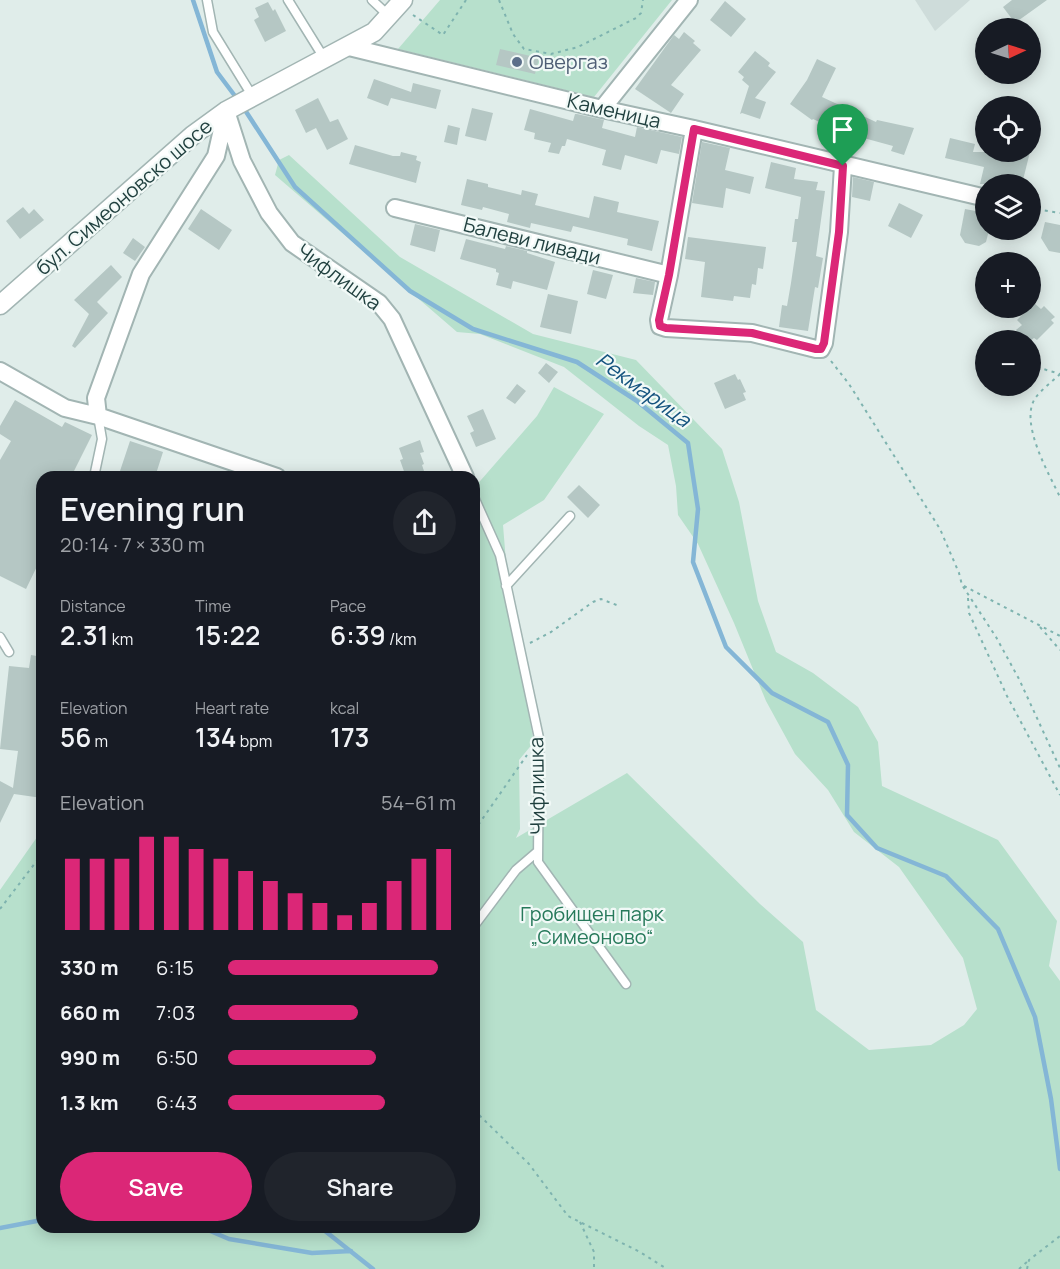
<!DOCTYPE html>
<html lang="en">
<head>
<meta charset="utf-8">
<style>
	:root { --surface:#171b24; --page:#20242c; --text:#f1f3f6; --muted:#9ea1a6; --accent:#db2777 }
	body { margin:0; font-family:Manrope,sans-serif; background:var(--page); color:var(--text); height:100vh; display:flex; flex-direction:column; font-size:22px; white-space:nowrap }
	* { box-sizing:border-box; margin:0 }
	p { font-size:20px; color:var(--muted) }
	.icon { flex:none; width:33px; height:33px; fill:none; stroke:currentColor; stroke-width:2; stroke-linecap:round; stroke-linejoin:round }
	.map { position:relative; flex:1; overflow:hidden }
	.drawer { position:absolute; left:36px; top:471px; width:444px; height:762px; display:flex; flex-direction:column; background:var(--surface); border-radius:18px; box-shadow:0 3px 15px #0003 }
	.drawer>* { flex:none }
	.needle { width:39px; rotate:86deg }
	.controls { position:absolute; left:975px; top:18px; display:grid; gap:12px }
	.controls a { display:grid; place-items:center; width:66px; height:66px; border-radius:50%; background:var(--surface); box-shadow:0 3px 15px #0003; font-size:30px }
	.pin { position:absolute; display:grid; place-items:center; width:51px; height:51px; color:#fff; margin:-62px -26px; border-radius:50% 50% 50% 0; rotate:-45deg; box-shadow:0 0 6px #0007 }
	.pin .icon { rotate:45deg }
	.round { display:grid; place-items:center; flex:none; width:63px; height:63px; border-radius:32px; background:var(--page) }
	.overview { display:flex; align-items:center; justify-content:space-between; height:102px; padding:0 24px }
	h1 { font-size:33px; font-weight:600; line-height:45px }
	.stats { display:grid; grid-template-columns:repeat(3,1fr); gap:9px; height:102px; padding:6px 24px }
	.stats div { display:grid; align-content:center }
	.stats b { font-size:26px; font-weight:600 }
	.stats small { font-size:16px; font-weight:400 }
	.stats p { font-size:16px }
	.chart { height:168px; padding:12px 24px }
	.chart p { display:flex; justify-content:space-between }
	.chart svg { width:100%; height:108px; margin-top:6px; stroke:var(--accent); stroke-width:6 }
	.button { display:flex; gap:12px; margin-top:auto; padding:12px 24px }
	.button a { flex:1; height:69px; border-radius:36px; background:var(--accent); color:#fff; font-size:24px; font-weight:600; line-height:69px; text-align:center }
	.button a+a { background:var(--page); color:var(--text) }
	ul { padding:0 24px; list-style:none; font-size:20px }
	li { display:grid; grid-template-columns:96px 72px 1fr; align-items:center; height:45px }
	li i { height:15px; border-radius:8px; background:var(--accent) }
	.map>svg:first-child { display:block }
	.built { fill:#cedcda }
	.green { fill:#b7e0cc }
	.lines { fill:none; stroke-linecap:round; stroke-linejoin:round }
	.stream { stroke:#84b6d6; stroke-width:4.5 }
	.building { fill:#b5c7c4 }
	.service-casing { stroke:#a2b5b3; stroke-width:11 }
	.minor-casing { stroke:#a2b5b3; stroke-width:20 }
	.tertiary-casing { stroke:#a2b5b3; stroke-width:21 }
	.path { stroke:#7eb3af; stroke-width:2; stroke-dasharray:3 4.5; stroke-linecap:butt }
	.service { stroke:#fff; stroke-width:8 }
	.minor { stroke:#fff; stroke-width:16 }
	.tertiary { stroke:#fff; stroke-width:18 }
	.route-casing { stroke:#fff; stroke-width:12 }
	.route { stroke:#db2777; stroke-width:8 }
	.service-dot { fill:#5c6f8a; stroke:#f1f9f7; stroke-width:2 }
	.labels { text-anchor:middle; stroke-width:4.5; stroke-linejoin:round; paint-order:stroke }
	.service-label { font-size:20px; fill:#4e5e75; stroke:#f1f9f7; text-anchor:start }
	.street-label { font-size:20px; fill:#1f3f3e; stroke:#f1f9f7 }
	.park-label { font-size:20px; fill:#26795a; stroke:#f1f9f7 }
	.water-label { font-size:21px; font-style:italic; fill:#15547f; stroke:#f1f9f7 }
</style>
</head>
<body>
<div class="map">
<svg width="1060" height="1269" viewBox="0 0 1060 1269">
	<rect width="100%" height="100%" fill="#e0edea"/>
	<path class="built" d="M915 0H970L935 31Z"/>
	<path class="green" d="M440 0H672L594 97 398 49Z
		M289 155 400 257 533 334 636 360 722 449 739 502 758 601 776 652 813 673 858 707 878 742 882 786 998 840 1057 921 1049 966 1060 981V1269H0V890L42 830V1227H474V488L537 416 554 387 604 414 544 500 503 525 511 623 534 742 519 760 520 829 516 838 627 773 760 904 803 942 816 1010 869 1050 931 1045 964 1025 977 1009 963 958 899 867 854 832 828 790 795 754 766 701 734 623 698 544 678 515 676 486 668 445 639 426 564 367 480 334 457 332 275 175 279 160Z"/>
	<g class="lines">
		<path class="stream" d="M193 0 217 72 238 100
			M243 107 295 187 410 291 473 329 577 362 637 401 688 443 698 509 693 562 726 647 772 693 828 722 848 765 847 815 877 848 946 876 998 929 1035 1017 1051 1099 1060 1169
			M201 1227 229 1239 312 1253 351 1251
			M320 1227 373 1269
			M0 1228 42 1220"/>
	</g>
	<path class="building" d="M1012 0H1047L1015 23 1003 7Z
		M725 1 746 19 731 37 710 20Z
		M268 2 273 11 275 9 286 31 265 42 254 20 259 17 255 8Z
		M684 32 695 41 693 43 701 50 671 85 684 94 671 113 635 89 674 35 679 39Z
		M500 49 539 58 535 74 496 65Z
		M755 51 770 63 768 66 776 72 755 98 766 102 760 119 742 113 740 114 749 86 742 80 744 77 738 72Z
		M817 59 836 68 822 97 876 122 877 120 914 128 904 155 891 151 893 146 860 137 859 140 813 119 812 120 790 104 807 80Z
		M374 79 411 92 413 83 441 90 436 109 391 98 388 106 367 98Z
		M318 98 330 122 338 119 348 139 327 150 316 128 306 133 295 110Z
		M472 108 493 113 486 141 465 136Z
		M530 109 573 121 575 114H577L604 120 602 128 635 137 637 127 682 137 679 154 661 150 657 164 625 155 621 170 602 165 606 150 567 139 565 146H562L559 154 548 152 551 143 534 139 535 133 524 130Z
		M448 125 460 128 457 145 444 142Z
		M950 138 975 144 973 152H1030L1022 184H980L984 167 945 158Z
		M702 142 730 148 725 170 754 177 750 194 726 188 723 208 692 203Z
		M355 145 393 156H400L401 152 417 156 416 160 421 162 416 183 349 164Z
		M771 162 796 168 794 179 818 182 816 190 825 191 816 256 823 258 818 288 815 287 808 331 779 327 782 305 787 306 791 283 797 242H792L795 219H798L801 197 765 188Z
		M853 177 874 182 870 201 852 197Z
		M467 179 488 184V187L521 195 522 190 538 194 535 205 589 218 594 196 619 202 617 212 659 221 652 251 627 245 628 239 573 226 571 232 531 223 530 228 507 222 509 214 483 207 482 210 461 205Z
		M899 203 923 215 911 238 888 226Z
		M23 207 29 214 34 209 44 220 20 239 6 221Z
		M201 209 232 230 219 250 188 229Z
		M965 209 986 213V230H989L986 242 979 246 965 243 960 235Z
		M1045 222 1060 225V253L1049 251 1041 238Z
		M415 224 440 230 435 252 410 245Z
		M688 237 766 247 763 269 758 268 756 285 752 284 750 298 734 296 733 301 701 297 705 262 685 259Z
		M133 238 145 247 135 261 123 253Z
		M466 239 505 249 506 246 527 251V253L555 262 547 290 513 281 511 289 496 285 499 273 496 272V269L460 259Z
		M111 265 122 277 97 302 108 313 75 348 72 346 89 314 74 300Z
		M593 270 613 275 606 299 587 294Z
		M636 278 655 282 653 295 633 293Z
		M548 294 578 301 571 334 540 327Z
		M1034 303 1041 309 1044 306 1055 317 1051 320 1054 323 1037 340 1034 338 1030 341 1026 340 1016 330 1022 325 1017 320Z
		M546 363 558 372 549 383 538 373Z
		M735 374 738 380 740 379 746 392 743 393 746 400 725 409 714 383Z
		M517 384 526 391 515 404 506 398Z
		M15 400 62 427 65 422 92 435 71 477H42V556L26 589 0 576V460L11 441 0 434V426Z
		M483 409 496 439 476 447 470 433 474 431 467 416Z
		M420 440 424 452 420 453 424 464 422 465 426 477H406L400 460 403 459 399 448Z
		M130 441 163 452 155 477H118Z
		M579 485 600 505 588 518 567 497Z
		M31 655 42 657V798L14 794 0 823V781L13 788 18 751 0 749 9 666 29 668Z"/>
	<g class="lines">
		<g class="service-casing">
			<path id="service" d="M207 0 213 32 253 97
				M288 0 324 58
				M372 0 389 16
				M94 477 102 439 98 416
				M474 497 500 555 539 738 538 862 626 984
				M506 586 570 516
				M0 637 9 652
				M474 926 516 870 537 852"/>
		</g>
		<g class="minor-casing">
			<path id="minor" d="M349 47 602 109 694 129 986 198
				M602 109 689 0
				M226 111 242 161 269 213 292 243 379 303 392 319 465 477
				M694 129 669 275 659 320 660 326 666 328 752 333 816 349H821L824 343 839 232 843 166
				M395 208 669 275
				M0 371 65 408 98 416 277 477
				M98 416 96 398 141 274 216 156 226 112"/>
		</g>
		<g class="tertiary-casing">
			<path id="tertiary" d="M0 305 193 135 226 111 374 32 403 0"/>
		</g>
		<path class="path" d="M499 0 513 34 524 49 551 54 578 47 636 18 641 13 643 0
			M413 15 443 35 466 0
			M1030 208 1060 213
			M831 361 849 384 940 529 959 573 962 585 996 637 1019 679 1060 768
			M1030 365 1060 374
			M1060 374C1053 381 1042 389 1036 397 1018 421 1049 474 1060 497
			M964 586 1060 636
			M968 598 969 613 1007 696 1060 795
			M1040 627 1060 650
			M530 643 551 632 593 602 601 599 619 606
			M474 831 527 755
			M0 909 42 854
			M474 1110 529 1164 568 1216 640 1252 667 1269
			M580 1222 594 1252V1269
			M1019 1269 1028 1261
			M1027 1269 1029 1260 1060 1236"/>
		<use href="#service" class="service"/>
		<use href="#minor" class="minor"/>
		<use href="#tertiary" class="tertiary"/>
	</g>
	<g class="lines">
		<g class="route-casing">
			<path id="route" d="M694 129 843 166 839 232 824 343 821 349H816L752 333 666 328 660 326 659 320 669 275Z"/>
		</g>
		<use href="#route" class="route"/>
	</g>
	<circle class="service-dot" cx="517" cy="62" r="6"/>
	<g class="labels">
		<g class="service-label">
			<text x="529" y="69">Овергаз</text>
		</g>
		<g class="street-label">
			<text transform="translate(614 111) rotate(13)" y="7">Каменица</text>
			<text transform="translate(124 197) rotate(-41)" y="7">бул. Симеоновско шосе</text>
			<text transform="translate(532 241) rotate(14)" y="7">Балеви ливади</text>
			<text transform="translate(339 277) rotate(36)" y="7">Чифлишка</text>
			<text transform="translate(537 786) rotate(-91)" y="7">Чифлишка</text>
		</g>
		<g class="park-label">
			<text x="592" y="921">Гробищен парк<tspan x="592" dy="23">„Симеоново“</tspan></text>
		</g>
		<g class="water-label">
			<text transform="translate(643 390) rotate(36)" y="7">Рекмарица</text>
		</g>
	</g>
</svg>
<div class="controls">
<a><svg class="needle" viewBox="-14 -14 28 28"><path d="M0-13l5 13h-10z" fill="#e53935"/><path d="M0 13l5-13h-10z" fill="#9ea1a6"/></svg></a>
<a><svg class="icon" aria-label="locate" viewBox="0 0 24 24"><circle cx="12" cy="12" r="6"/><path d="M12 2v4M12 18v4M2 12h4M18 12h4"/></svg></a>
<a><svg class="icon" aria-label="layers" viewBox="0 0 24 24"><path d="M12 4l9 5-9 5-9-5zM3 14l9 5 9-5"/></svg></a>
<a>+</a>
<a>−</a>
</div>
<div class="pin" style="left:843px;top:166px;background:#1e9e55"><svg class="icon" aria-label="arrive" viewBox="0 0 24 24"><path d="M6 21V4h12l-3 4 3 4H6"/></svg></div>
<section class="drawer">
<div class="overview"><div><h1>Evening run</h1><p>20:14 · 7 × 330 m</p></div><a class="round"><svg class="icon" aria-label="share" viewBox="0 0 24 24"><path d="M12 15V3M7 8l5-5 5 5M5 13v7h14v-7"/></svg></a></div>
<div class="stats">
<div><p>Distance</p><b>2.31<small> km</small></b></div>
<div><p>Time</p><b>15:22</b></div>
<div><p>Pace</p><b>6:39<small> /km</small></b></div>
</div>
<div class="stats">
<div><p>Elevation</p><b>56<small> m</small></b></div>
<div><p>Heart rate</p><b>134<small> bpm</small></b></div>
<div><p>kcal</p><b>173</b></div>
</div>
<div class="chart"><p><span>Elevation</span>54–61 m</p>
<svg viewBox="0 0 160 44" preserveAspectRatio="none"><path d="M5 44V15M15 44V15M25 44V15M35 44V6M45 44V6M55 44V11M65 44V15M75 44V20M85 44V24M95 44V29M105 44V33M115 44V38M125 44V33M135 44V24M145 44V15M155 44V11"/></svg>
</div>
<ul>
<li><b>330 m</b>6:15<i style="width:92%"></i></li>
<li><b>660 m</b>7:03<i style="width:57%"></i></li>
<li><b>990 m</b>6:50<i style="width:65%"></i></li>
<li><b>1.3 km</b>6:43<i style="width:69%"></i></li>
</ul>
<div class="button"><a>Save</a><a>Share</a></div>
</section>
</div>
</body>
</html>
